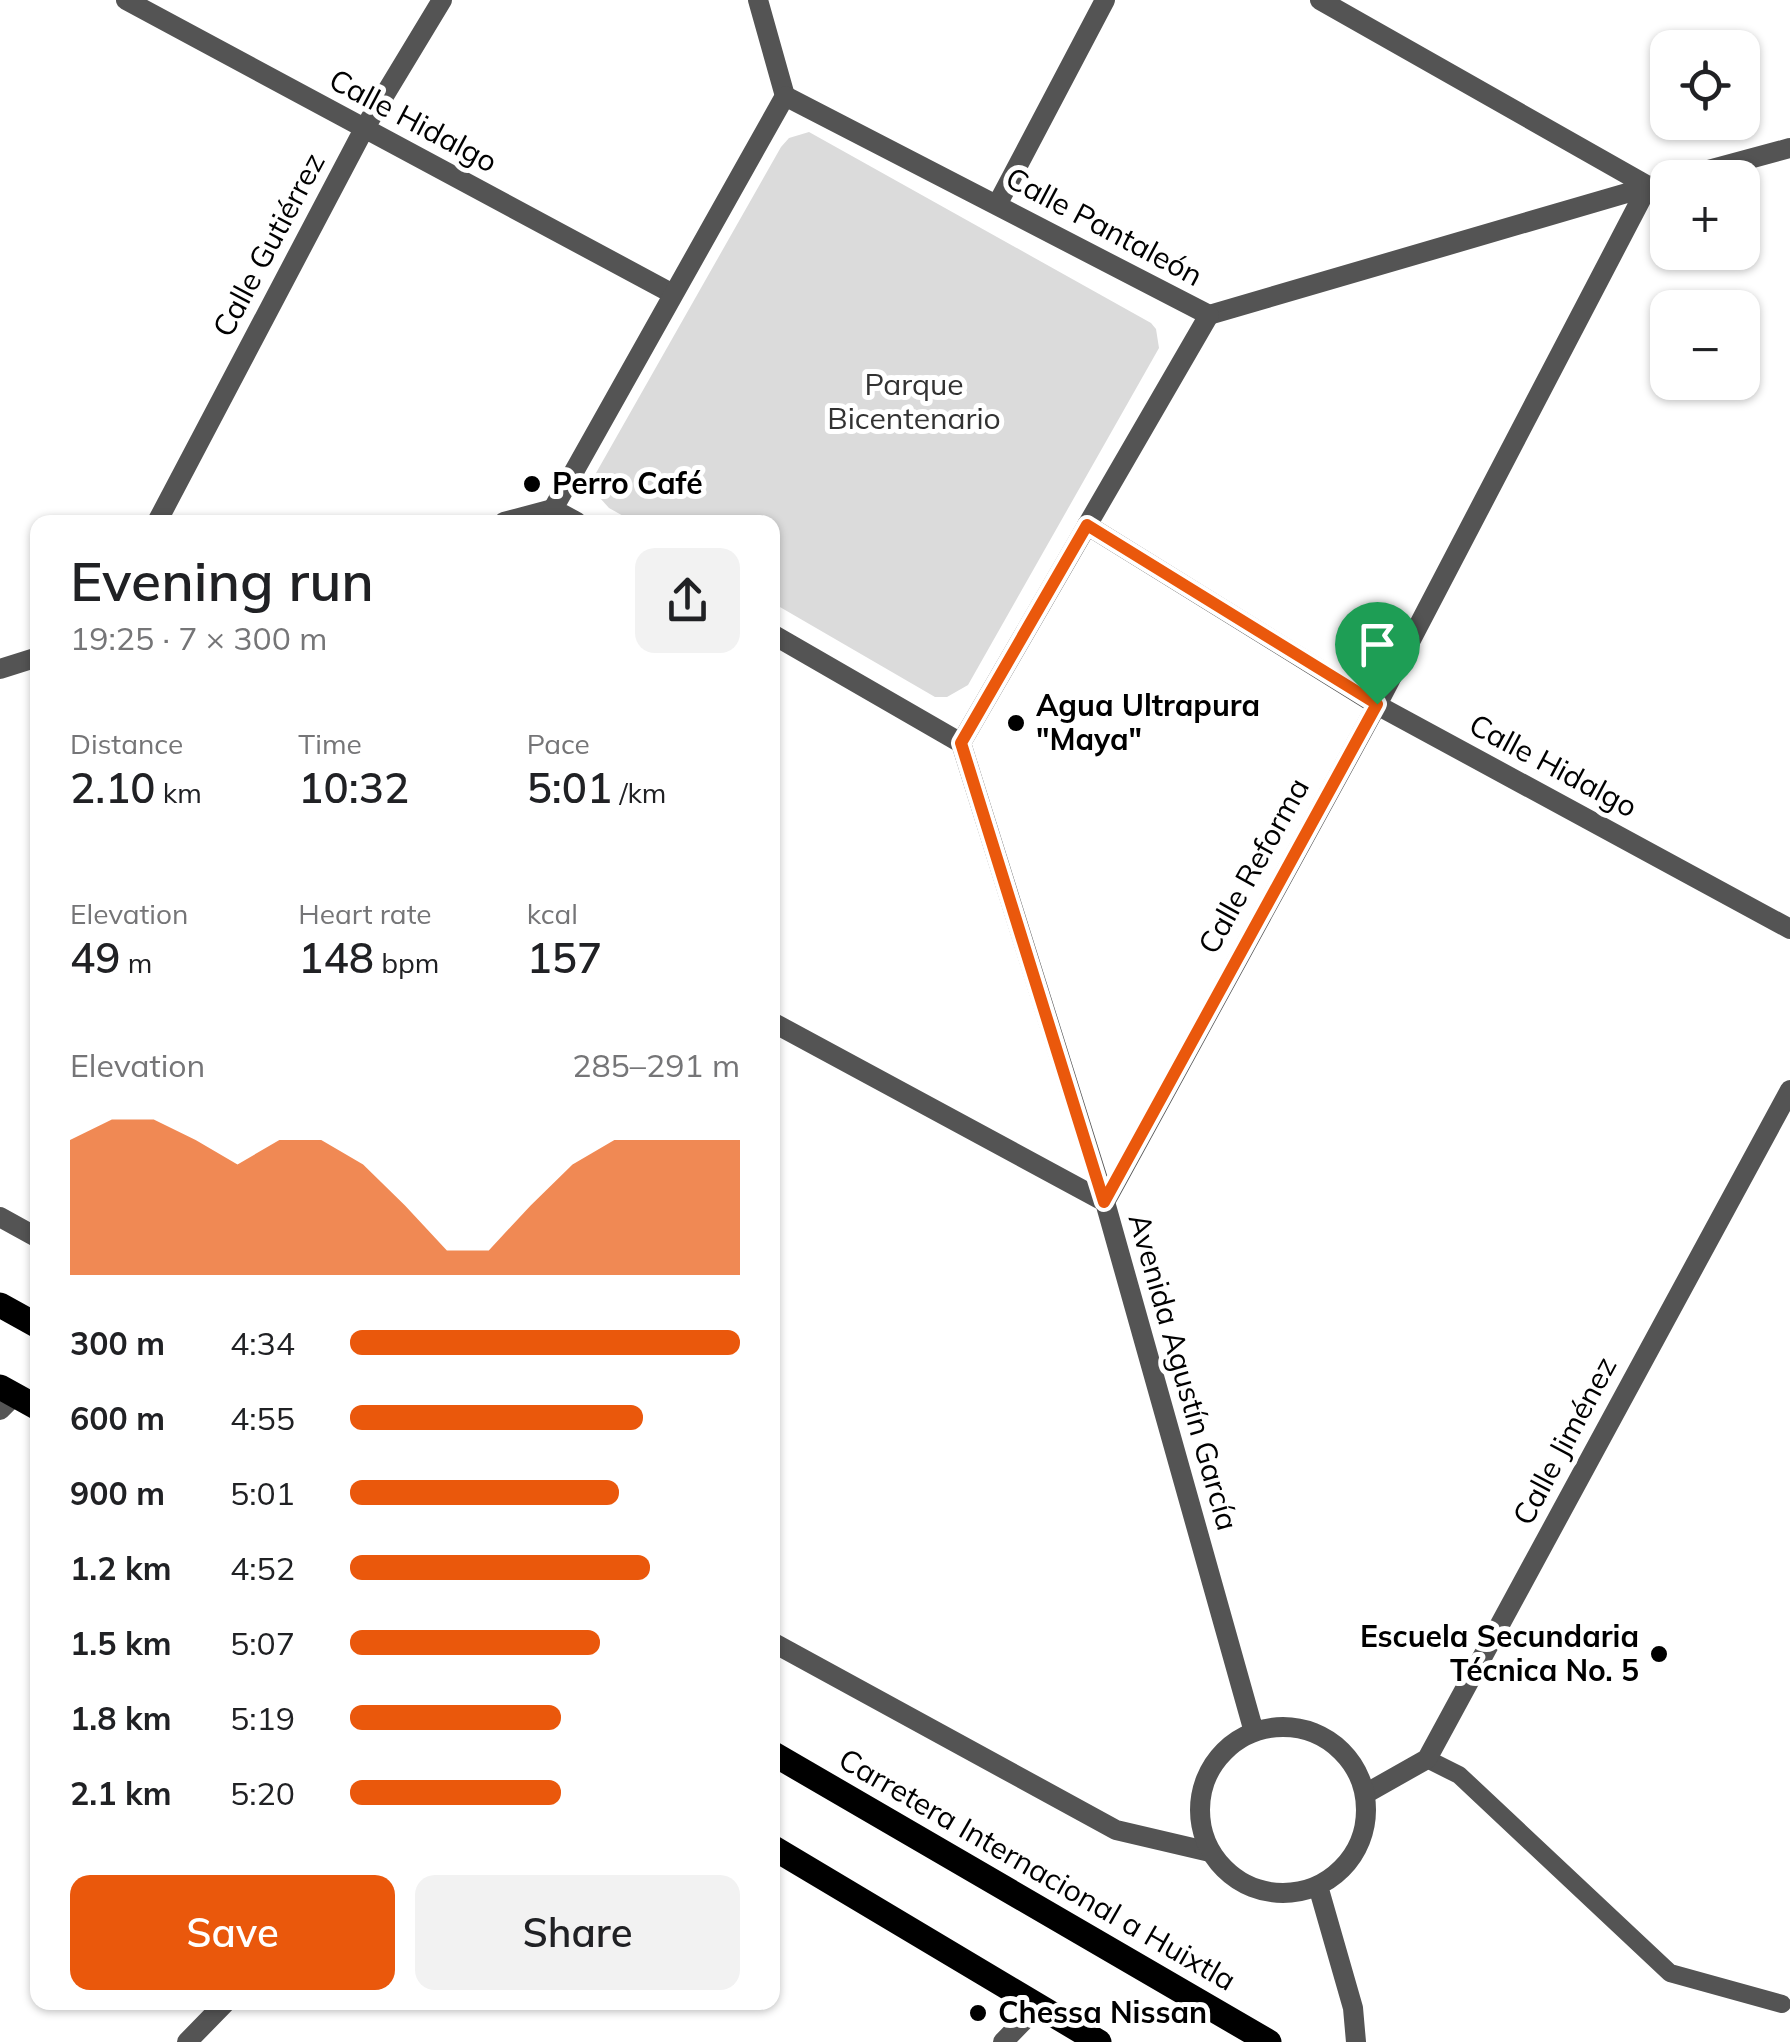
<!DOCTYPE html>
<html lang="en">
<head>
<meta charset="utf-8">
<style>
	:root { --surface:#fff; --page:#f2f2f2; --text:#202124; --muted:#757577; --accent:#ea580c }
	body { margin:0; font-family:Mulish,sans-serif; background:var(--page); color:var(--text); height:100vh; display:flex; flex-direction:column; font-size:38px; white-space:nowrap }
	* { box-sizing:border-box; margin:0 }
	p { font-size:32px; color:var(--muted) }
	.icon { flex:none; width:55px; height:55px; fill:none; stroke:currentColor; stroke-width:2; stroke-linecap:round; stroke-linejoin:round }
	.map { position:relative; flex:1; overflow:hidden }
	.side { position:absolute; left:30px; top:515px; width:750px; height:1495px; display:flex; flex-direction:column; background:var(--surface); border-radius:20px; box-shadow:0 2px 8px #0004 }
	.side>* { flex:none }
	.fabs { position:absolute; left:1650px; top:30px; display:grid; gap:20px }
	.fabs a { display:grid; place-items:center; width:110px; height:110px; border-radius:20px; background:var(--surface); box-shadow:0 2px 8px #0004; font-size:50px }
	.pin { position:absolute; display:grid; place-items:center; width:85px; height:85px; color:#fff; margin:-102px -42px; border-radius:50% 50% 50% 0; rotate:-45deg; box-shadow:0 0 10px #0007 }
	.pin .icon { rotate:45deg }
	.round { display:grid; place-items:center; flex:none; width:105px; height:105px; border-radius:20px; background:var(--page) }
	.headline { display:flex; align-items:center; justify-content:space-between; height:170px; padding:0 40px }
	h1 { font-size:55px; font-weight:600; line-height:75px }
	.stats { display:grid; grid-template-columns:repeat(3,1fr); gap:15px; height:170px; padding:10px 40px }
	.stats div { display:grid; align-content:center }
	.stats b { font-size:42px; font-weight:600 }
	.stats small { font-size:28px; font-weight:400 }
	.stats p { font-size:28px }
	.chart { height:280px; padding:20px 40px }
	.chart p { display:flex; justify-content:space-between }
	.chart svg { width:100%; height:180px; margin-top:10px; fill:var(--accent); opacity:.7 }
	.cta { display:flex; gap:20px; margin-top:auto; padding:20px 40px }
	.cta a { flex:1; height:115px; border-radius:20px; background:var(--accent); color:#fff; font-size:40px; font-weight:600; line-height:115px; text-align:center }
	.cta a+a { background:var(--page); color:var(--text) }
	ul { padding:0 40px; list-style:none; font-size:32px }
	li { display:grid; grid-template-columns:160px 120px 1fr; align-items:center; height:75px }
	li i { height:25px; border-radius:12px; background:var(--accent) }
	.map>svg:first-child { display:block }
	.green { fill:#dbdbdb }
	.lines { fill:none; stroke-linecap:round; stroke-linejoin:round }
	.service { stroke:#545454; stroke-width:18 }
	.minor { stroke:#545454; stroke-width:20 }
	.tertiary { stroke:#545454; stroke-width:20 }
	.primary { stroke:#000; stroke-width:25 }
	.route-casing { stroke:#fff; stroke-width:20 }
	.route { stroke:#ea580c; stroke-width:12 }
	.poi-dot { fill:#000; stroke:#fff; stroke-width:4 }
	.labels { text-anchor:middle; stroke-width:10; stroke-linejoin:round; paint-order:stroke }
	.street-label { font-size:30px; fill:#000; stroke:#fff }
	.park-label { font-size:30px; fill:#323232; stroke:#fff }
	.poi-label { font-size:30px; font-weight:bold; fill:#000; stroke:#fff; text-anchor:start }
</style>
</head>
<body>
<div class="map">
<svg width="1790" height="2042" viewBox="0 0 1790 2042">
	<rect width="100%" height="100%" fill="#fff"/>
	<path class="green" d="M809 132 1151 323 1156 329 1159 348 968 685 947 697H935L773 603 772 522H634L609 508 600 498 595 484 596 473 781 147 789 138Z"/>
	<g class="lines">
		<path class="service" d="M1427 1759 1459 1775 1670 1973 1782 2004"/>
		<path class="minor" d="M126 0 673 294
			M758 0 785 96
			M1679 178 1790 148
			M1209 315 1668 181
			M157 522 364 129 442 0
			M504 522 553 509
			M1087 525 1377 705 1790 929
			M0 669 38 657
			M772 1022 1105 1202 1377 705 1648 186 1320 0
			M0 1217 38 1238
			M772 1642 1116 1830 1210 1852
			M1365 1794 1427 1759 1790 1090
			M187 2042 226 2002
			M1003 2042 1037 2007"/>
		<path class="tertiary" d="M997 205 1105 0
			M577 522 553 509 785 96 1209 315 961 743
			M772 634 961 743
			M961 743 1105 1202 1254 1732
			M0 1410 15 1395
			M1200 1810a83 83 0 1 1 166 0a83 83 0 1 1-166 0Z
			M1318 1886 1353 2008 1356 2042"/>
		<path class="primary" d="M0 1305 38 1326
			M0 1387 38 1408
			M772 1753 1269 2042
			M772 1847 1099 2042"/>
	</g>
	<g class="lines">
		<g class="route-casing">
			<path id="route" d="M1087 525 1377 704 1104 1202 961 743Z"/>
		</g>
		<use href="#route" class="route"/>
	</g>
	<g class="poi-dot">
		<circle cx="532" cy="484" r="10"/>
		<circle cx="1016" cy="723" r="10"/>
		<circle cx="1659" cy="1654" r="10"/>
		<circle cx="978" cy="2013" r="10"/>
	</g>
	<g class="labels">
		<g class="street-label">
			<text transform="translate(413 121) rotate(28)" y="10">Calle Hidalgo</text>
			<text transform="translate(1104 227) rotate(28)" y="10">Calle Pantaleón</text>
			<text transform="translate(269 245) rotate(-62)" y="10">Calle Gutiérrez</text>
			<text transform="translate(1553 766) rotate(28)" y="10">Calle Hidalgo</text>
			<text transform="translate(1254 866) rotate(-61)" y="10">Calle Reforma</text>
			<text transform="translate(1183 1372) rotate(74)" y="10">Avenida Agustín García</text>
			<text transform="translate(1565 1441) rotate(-62)" y="10">Calle Jiménez</text>
			<text transform="translate(1037 1870) rotate(30)" y="10">Carretera Internacional a Huixtla</text>
		</g>
		<g class="park-label">
			<text x="914" y="395">Parque<tspan x="914" dy="34">Bicentenario</tspan></text>
		</g>
		<g class="poi-label">
			<text x="552" y="494">Perro Café</text>
			<text x="1036" y="716">Agua Ultrapura<tspan x="1036" dy="34">"Maya"</tspan></text>
			<text x="1639" y="1647" text-anchor="end">Escuela Secundaria<tspan x="1639" dy="34">Técnica No. 5</tspan></text>
			<text x="998" y="2023">Chessa Nissan</text>
		</g>
	</g>
</svg>
<div class="fabs">
<a><svg class="icon" aria-label="locate" viewBox="0 0 24 24"><circle cx="12" cy="12" r="6"/><path d="M12 2v4M12 18v4M2 12h4M18 12h4"/></svg></a>
<a>+</a>
<a>−</a>
</div>
<div class="pin" style="left:1377px;top:704px;background:#1e9e55"><svg class="icon" aria-label="arrive" viewBox="0 0 24 24"><path d="M6 21V4h12l-3 4 3 4H6"/></svg></div>
<section class="side">
<div class="headline"><div><h1>Evening run</h1><p>19:25 · 7 × 300 m</p></div><a class="round"><svg class="icon" aria-label="share" viewBox="0 0 24 24"><path d="M12 15V3M7 8l5-5 5 5M5 13v7h14v-7"/></svg></a></div>
<div class="stats">
<div><p>Distance</p><b>2.10<small> km</small></b></div>
<div><p>Time</p><b>10:32</b></div>
<div><p>Pace</p><b>5:01<small> /km</small></b></div>
</div>
<div class="stats">
<div><p>Elevation</p><b>49<small> m</small></b></div>
<div><p>Heart rate</p><b>148<small> bpm</small></b></div>
<div><p>kcal</p><b>157</b></div>
</div>
<div class="chart"><p><span>Elevation</span>285–291 m</p>
<svg viewBox="0 0 160 44" preserveAspectRatio="none"><path d="M0 44V11L10 6L20 6L30 11L40 17L50 11L60 11L70 17L80 27L90 38L100 38L110 27L120 17L130 11L140 11L150 11L160 11V44z"/></svg>
</div>
<ul>
<li><b>300 m</b>4:34<i style="width:100%"></i></li>
<li><b>600 m</b>4:55<i style="width:75%"></i></li>
<li><b>900 m</b>5:01<i style="width:69%"></i></li>
<li><b>1.2 km</b>4:52<i style="width:77%"></i></li>
<li><b>1.5 km</b>5:07<i style="width:64%"></i></li>
<li><b>1.8 km</b>5:19<i style="width:54%"></i></li>
<li><b>2.1 km</b>5:20<i style="width:54%"></i></li>
</ul>
<div class="cta"><a>Save</a><a>Share</a></div>
</section>
</div>
</body>
</html>
